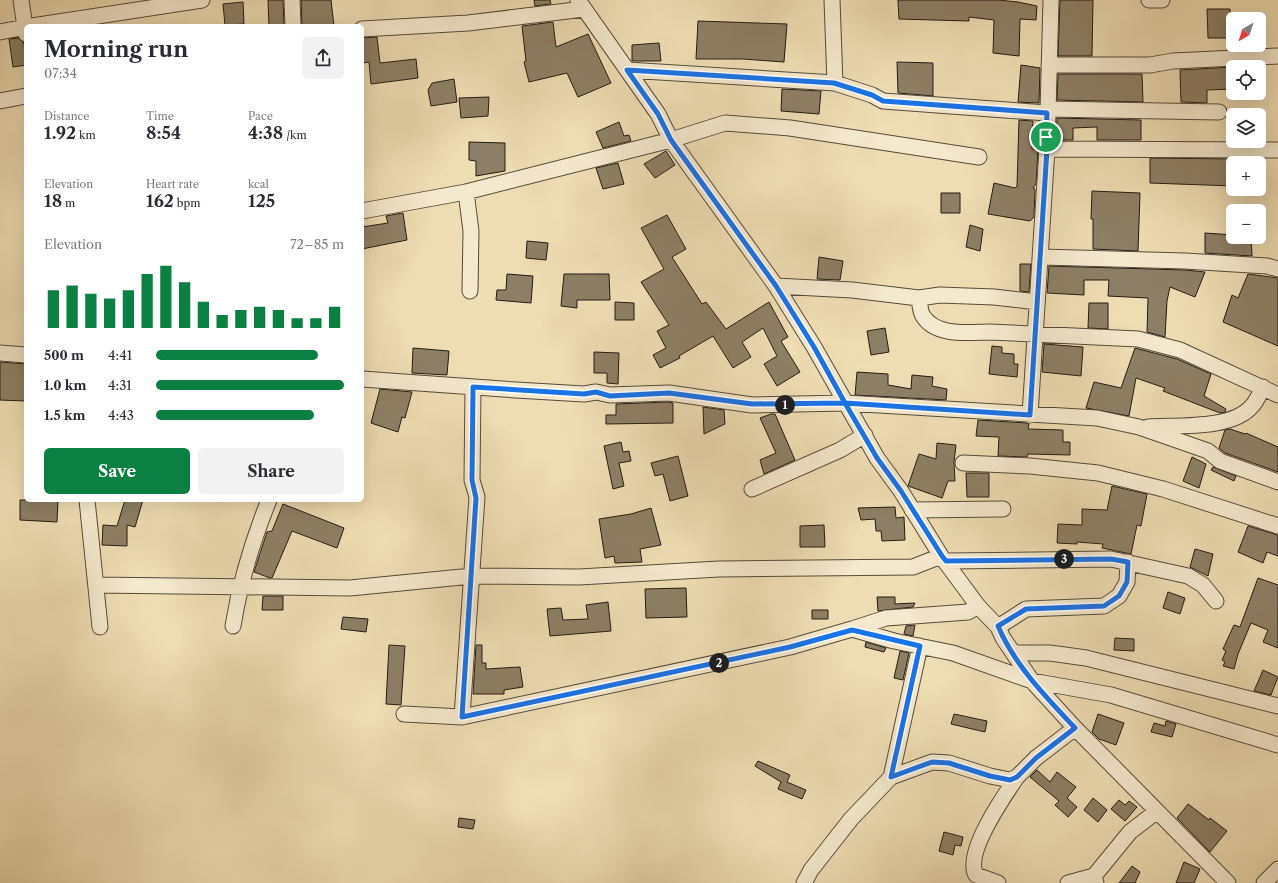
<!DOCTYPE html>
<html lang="en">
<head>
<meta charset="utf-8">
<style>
	:root { --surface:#fff; --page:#f2f2f3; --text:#2b2b33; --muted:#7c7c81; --accent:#0b8043 }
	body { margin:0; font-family:"Libre Caslon Text",serif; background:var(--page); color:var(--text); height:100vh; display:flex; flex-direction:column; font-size:15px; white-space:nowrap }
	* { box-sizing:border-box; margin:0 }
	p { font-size:13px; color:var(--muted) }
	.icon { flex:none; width:22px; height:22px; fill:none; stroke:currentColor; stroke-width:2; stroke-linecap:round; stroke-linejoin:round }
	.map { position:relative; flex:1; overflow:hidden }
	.details { position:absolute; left:24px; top:24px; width:340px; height:478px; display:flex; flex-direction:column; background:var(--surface); border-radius:6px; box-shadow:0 4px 16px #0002 }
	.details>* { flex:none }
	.needle { width:26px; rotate:219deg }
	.fabs { position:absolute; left:1226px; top:12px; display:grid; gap:8px }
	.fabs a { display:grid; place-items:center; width:40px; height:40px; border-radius:6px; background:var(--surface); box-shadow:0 4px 16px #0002; font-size:20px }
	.pin { position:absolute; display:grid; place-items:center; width:34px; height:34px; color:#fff; margin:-17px; border:2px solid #fff; border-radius:50%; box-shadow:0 1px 4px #0007 }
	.km { position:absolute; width:20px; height:20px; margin:-10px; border-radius:50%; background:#222; color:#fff; font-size:11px; line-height:20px; text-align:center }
	.round { display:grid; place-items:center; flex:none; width:42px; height:42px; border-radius:6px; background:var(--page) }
	.overview { display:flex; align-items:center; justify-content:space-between; height:68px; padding:0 20px }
	h1 { font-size:22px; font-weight:700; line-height:30px }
	.figures { display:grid; grid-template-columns:repeat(3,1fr); gap:6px; height:68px; padding:4px 20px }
	.figures div { display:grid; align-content:center }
	.figures b { font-size:17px; font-weight:700 }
	.figures small { font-size:11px; font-weight:400 }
	.figures p { font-size:11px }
	.chart { height:112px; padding:8px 20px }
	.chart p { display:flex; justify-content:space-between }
	.chart svg { width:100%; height:72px; margin-top:4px; stroke:var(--accent); stroke-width:6 }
	.cta { display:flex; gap:8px; margin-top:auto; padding:8px 20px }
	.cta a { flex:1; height:46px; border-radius:6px; background:var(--accent); color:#fff; font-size:16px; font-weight:700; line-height:46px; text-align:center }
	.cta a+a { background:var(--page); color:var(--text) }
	ul { padding:0 20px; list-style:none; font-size:13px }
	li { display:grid; grid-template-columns:64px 48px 1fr; align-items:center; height:30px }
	li i { height:10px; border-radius:5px; background:var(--accent) }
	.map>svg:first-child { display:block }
	.building { fill:#8d7f65; stroke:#241b12 }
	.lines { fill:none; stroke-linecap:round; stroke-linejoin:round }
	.minor-casing { stroke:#564b3a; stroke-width:17 }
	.minor { stroke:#f4e8cd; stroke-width:15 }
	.route-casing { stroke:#fff; stroke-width:8 }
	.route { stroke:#1a73e8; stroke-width:5 }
</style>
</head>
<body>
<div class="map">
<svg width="1278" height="883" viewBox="0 0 1278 883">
	<rect width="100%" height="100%" fill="#eedcb2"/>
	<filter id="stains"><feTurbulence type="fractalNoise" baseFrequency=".005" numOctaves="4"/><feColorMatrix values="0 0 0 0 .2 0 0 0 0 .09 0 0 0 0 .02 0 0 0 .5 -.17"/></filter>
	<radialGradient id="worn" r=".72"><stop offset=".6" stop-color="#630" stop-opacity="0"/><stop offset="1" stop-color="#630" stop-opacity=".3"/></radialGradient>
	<path class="building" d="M268 0H283L284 26H269Z
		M301 0H331L334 26H302Z
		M534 0H550L551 4 535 6Z
		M898 0H998L1018 2 1037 6 1036 20 1020 19 1019 56 993 53 994 20 969 17V21L899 19Z
		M1060 0H1093L1092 56H1058Z
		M243 2 244 24 225 25 223 4Z
		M1207 9H1230L1231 38H1208Z
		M698 21 787 24 784 62 743 59H696Z
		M553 22 556 47 588 34 611 83 578 97 567 73 529 82 524 62 526 61 522 26Z
		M377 37 380 63 416 59 418 78 371 84 369 62 363 63 362 38Z
		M18 38 24 43 26 65 13 67 9 39Z
		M659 43 661 61H632V45Z
		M897 62 933 63V96L898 93Z
		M1021 65 1040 68 1039 103 1018 102Z
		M1233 67V89L1207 90V103L1181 102 1180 70Z
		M1058 74H1142L1143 102 1057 100Z
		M454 79 457 102 431 106 428 90 432 83Z
		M782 89 821 91 819 114 781 111Z
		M489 97 488 116 461 118 459 98Z
		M1057 118 1141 120V140H1097V127L1073 128V140H1056Z
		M1019 120 1033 121 1032 149 1038 150 1036 184 1033 188 1035 189 1034 217 1030 221 988 214 994 183 1015 188 1017 186Z
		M619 122 624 136 629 135 631 141 603 148 596 132Z
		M469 142 505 143V171L476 176V161L469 160Z
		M666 151 675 165 655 178 644 164Z
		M1150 158 1233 159V186L1150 183Z
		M618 163 624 184 603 189 596 168Z
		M1092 191 1140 193 1138 251 1093 249V219H1091Z
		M941 193H960V213H941Z
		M403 213 407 240 362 249V227L388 223 386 216Z
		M667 215 686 249 672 257 702 304 706 302 726 329 769 302 788 337 781 341 800 372 777 386 764 364 777 356 763 328 742 342 751 357 733 368 713 336 679 356 680 358 660 368 653 355 666 348 657 331 669 325 641 282 664 269 641 228Z
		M970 225 983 229 980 251 966 247Z
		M1205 233 1233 235V237H1251L1252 256 1205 253Z
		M527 241 548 243 546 260 526 258Z
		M819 257 843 261 840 280 817 279Z
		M1020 264H1031L1029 292 1020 291Z
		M1049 266 1185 270 1205 272 1195 297 1170 287 1167 301 1165 337 1147 332 1148 298 1108 296 1109 280H1084V295L1047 293Z
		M507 274 533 276 531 303 496 300 497 290H506Z
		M564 274H609L610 300H577V308L561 306Z
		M1248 274 1278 278V346L1223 322 1232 295 1238 298Z
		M615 302 634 303V320H615Z
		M1089 303H1108V329L1088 328Z
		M885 328 889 352 871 355 867 331Z
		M1044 344 1083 347 1081 376 1042 372Z
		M992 346 1002 347V353L1014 354V364H1018L1017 377 989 374Z
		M413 348 449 351 447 375 412 373Z
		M1135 348 1177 359 1211 374 1204 396 1226 409 1225 412 1220 413 1163 391 1165 388 1136 378 1129 416 1086 408 1094 382 1121 388Z
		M594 352 619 353 618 384 607 383V373H594Z
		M0 362 26 364 25 401 0 400Z
		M857 372 888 374V385L911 389 912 375 933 377 932 386 947 389 946 400 855 395Z
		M380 389 412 392 405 418 402 417 398 432 371 423Z
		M668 402 673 403V423L606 424V415H616V404Z
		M703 407 724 410 725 424 704 434Z
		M771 414H775L795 460 764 474 760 460 776 453 760 418Z
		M978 420 1026 423 1029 424 1028 429 1063 430V442H1070V455L1028 454 1027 457 998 456 999 437 976 436Z
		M1230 429 1245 434 1246 433 1278 447V472L1225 453 1219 448 1225 430Z
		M621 442 623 452 629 451 631 461 619 463 624 486 613 489 604 446Z
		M937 443 956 445 954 462 955 481H948L942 498 908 486 919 454 936 459Z
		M678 456 688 496 670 501 663 474 655 476 651 463Z
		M1192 457 1206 464 1199 488 1183 481Z
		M1213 467 1236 476 1234 481 1211 470Z
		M966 473H989V497H967Z
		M1112 486 1147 494 1141 526 1137 525 1131 554 1102 548 1103 544 1077 542V544L1057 543 1058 524 1082 525V509L1107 510Z
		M20 500H58L57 522 20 520Z
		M125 500H143L135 527 127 525V546L102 545 103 525 117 526Z
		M283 504 344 528 337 548 292 531 272 578H270L254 572 267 532 272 531Z
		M895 507 896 518 904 517 905 540 882 541 881 531H876L875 519 861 520 858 508Z
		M651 508 661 545 640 549 642 562 615 563 614 556 605 558 599 519 631 514Z
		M824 525 825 547H800V526Z
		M1248 526 1278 535V556L1267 552 1263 563 1238 552Z
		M1195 549 1213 554 1208 576 1190 567Z
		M1258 578 1278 585V648L1263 642 1268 630 1251 623 1238 654 1234 669 1223 666 1225 662 1222 660 1226 651 1223 649 1234 625 1240 627Z
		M686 588 687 617 646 618 645 589Z
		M1168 592 1185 598 1180 614 1163 608Z
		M263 596H283V610H262Z
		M877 597H895V604L915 603 913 607 878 611Z
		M608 602 611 631 550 636 547 609 561 608 563 620 588 619 586 605Z
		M812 610H828V619H812Z
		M343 617 368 619 366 632 341 629Z
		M915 625 913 636 904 634 906 626Z
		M1115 638 1134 639V651L1114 650Z
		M866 642 886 648 884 652 865 647Z
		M389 645 405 646 401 705 386 704Z
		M476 645H482V663H486V669L520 667 523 687 504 690V694H473Z
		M900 651 909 653 903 680 894 678Z
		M1263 670 1278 677 1271 695 1254 691Z
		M954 714 987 721 985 732 951 724Z
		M1098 714 1124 723 1116 745 1099 739 1092 732Z
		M1166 721 1176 724 1172 737 1151 732 1154 723 1165 726Z
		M758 761 790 775 787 782 806 790 802 799 778 789 781 782 755 766Z
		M1037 770 1050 782 1057 772 1076 787 1067 798 1077 807 1068 817 1055 805 1059 801 1030 777Z
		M1093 798 1107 810 1098 822 1084 810Z
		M1119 800 1125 805 1129 801 1137 807 1125 821 1111 809Z
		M1188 804 1209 820 1210 818 1227 831 1210 852 1177 818Z
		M459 818 475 820 473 829 458 827Z
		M944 832 963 837 961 846 955 845 953 855 939 851Z
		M1184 862 1200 869 1194 883H1176Z
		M1132 866 1140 872 1135 883H1119Z"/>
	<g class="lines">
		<g class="minor-casing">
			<path id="minor" d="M21 0 26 34
				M292 0 293 26
				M578 0 658 114 671 140 776 286 814 347 877 458 901 491 941 556 978 606 998 627 1003 638 1032 681 1075 728 1228 883
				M832 0 835 83
				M1149 0H1162
				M32 26 202 0
				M362 29 468 23 584 9
				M0 32 26 27
				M1049 65H1150L1173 61 1278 56
				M627 70 835 83 872 95 883 101 1047 113
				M0 101 26 96
				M1047 109 1219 112
				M1047 149 1278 150
				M466 192 471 231 470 291
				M362 211 466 192 671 140 725 123 790 128 979 157
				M1041 257 1185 261 1267 266 1278 269
				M776 286 852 290 919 298 940 295 994 297 1037 302
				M919 298C920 304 920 312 923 316 936 337 969 332 990 332L1138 339 1180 350 1278 395
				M0 353 26 355
				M362 379 516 390 584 394 596 392 610 395 669 393 752 405 845 403 1097 418 1139 427 1208 451 1220 461 1278 482
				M1030 415 1047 149 1051 0
				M1148 427C1177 425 1232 430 1252 406 1257 401 1260 393 1263 387
				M963 463 1030 466 1098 473 1163 489 1278 526
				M752 489 840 450 865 435
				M87 500 100 627
				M912 510 1003 509
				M947 561 1111 559 1188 576 1203 585 1216 601
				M96 585 350 588 472 576 579 577 719 569 913 567 941 556
				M233 626C240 582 252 542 269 500
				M998 627 1026 609 1104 606 1119 596 1127 582 1128 562
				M852 629 886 618 968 612 978 606
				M1013 653H1050L1086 658 1278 706
				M404 714 462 717 790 647 852 629 894 641 953 653 1032 681 1111 695 1278 745
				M462 717 477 497 472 480 473 387
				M891 777 920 646
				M804 883 811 870 851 819 891 777 932 762 949 763 990 776 1010 780 1017 777 1036 758 1075 728
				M998 883 976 875C964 853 1004 796 1017 777
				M1068 883 1094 876
				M1096 883 1094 876 1130 832 1157 811
				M1264 883 1278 869"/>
		</g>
		<use href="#minor" class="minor"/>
	</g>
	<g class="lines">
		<g class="route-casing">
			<path id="route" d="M1046 137 1047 113 883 101 872 95 834 83 627 70 658 114 671 140 776 286 814 347 845 403 752 404 669 393 610 396 596 392 584 394 473 387 472 480 476 498 462 717 790 647 852 630 920 646 891 777 932 762 949 763 990 776 1010 780 1017 777 1036 758 1075 728C1046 697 1015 666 998 626L1026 609 1104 606 1119 596 1127 582 1128 562 1111 559 946 561 942 556 901 491 877 458 845 403 1030 415 1047 149 1046 137"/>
		</g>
		<use href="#route" class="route"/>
	</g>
	<rect width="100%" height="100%" filter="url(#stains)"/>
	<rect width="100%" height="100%" fill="url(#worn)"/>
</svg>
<div class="fabs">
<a><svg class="needle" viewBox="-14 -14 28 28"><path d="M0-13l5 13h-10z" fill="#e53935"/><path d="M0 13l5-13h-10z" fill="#7c7c81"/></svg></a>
<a><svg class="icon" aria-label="locate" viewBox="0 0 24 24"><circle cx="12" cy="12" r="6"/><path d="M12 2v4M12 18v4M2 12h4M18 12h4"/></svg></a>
<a><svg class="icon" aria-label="layers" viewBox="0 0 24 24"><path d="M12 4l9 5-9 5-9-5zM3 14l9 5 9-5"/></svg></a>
<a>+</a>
<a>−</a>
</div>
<div class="pin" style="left:1046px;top:137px;background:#1e9e55"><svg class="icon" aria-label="arrive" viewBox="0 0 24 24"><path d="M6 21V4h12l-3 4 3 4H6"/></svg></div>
<b class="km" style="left:785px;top:405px">1</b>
<b class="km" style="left:719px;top:663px">2</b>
<b class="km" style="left:1064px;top:559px">3</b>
<section class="details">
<div class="overview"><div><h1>Morning run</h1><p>07:34</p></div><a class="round"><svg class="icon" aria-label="share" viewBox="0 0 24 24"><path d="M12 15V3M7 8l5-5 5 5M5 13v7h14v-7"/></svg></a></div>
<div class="figures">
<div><p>Distance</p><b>1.92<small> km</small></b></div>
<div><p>Time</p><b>8:54</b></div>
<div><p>Pace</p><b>4:38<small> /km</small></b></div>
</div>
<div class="figures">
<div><p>Elevation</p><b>18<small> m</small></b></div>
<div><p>Heart rate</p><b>162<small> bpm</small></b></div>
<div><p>kcal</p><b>125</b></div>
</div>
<div class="chart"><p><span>Elevation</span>72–85 m</p>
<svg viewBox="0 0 160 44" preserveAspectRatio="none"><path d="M5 44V21M15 44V18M25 44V23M35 44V26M45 44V21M55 44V11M65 44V6M75 44V16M85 44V28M95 44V36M105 44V33M115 44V31M125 44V33M135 44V38M145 44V38M155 44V31"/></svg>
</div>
<ul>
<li><b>500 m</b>4:41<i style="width:86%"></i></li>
<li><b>1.0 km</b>4:31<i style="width:100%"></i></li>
<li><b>1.5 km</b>4:43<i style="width:84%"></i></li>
</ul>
<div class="cta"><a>Save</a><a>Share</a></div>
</section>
</div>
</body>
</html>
